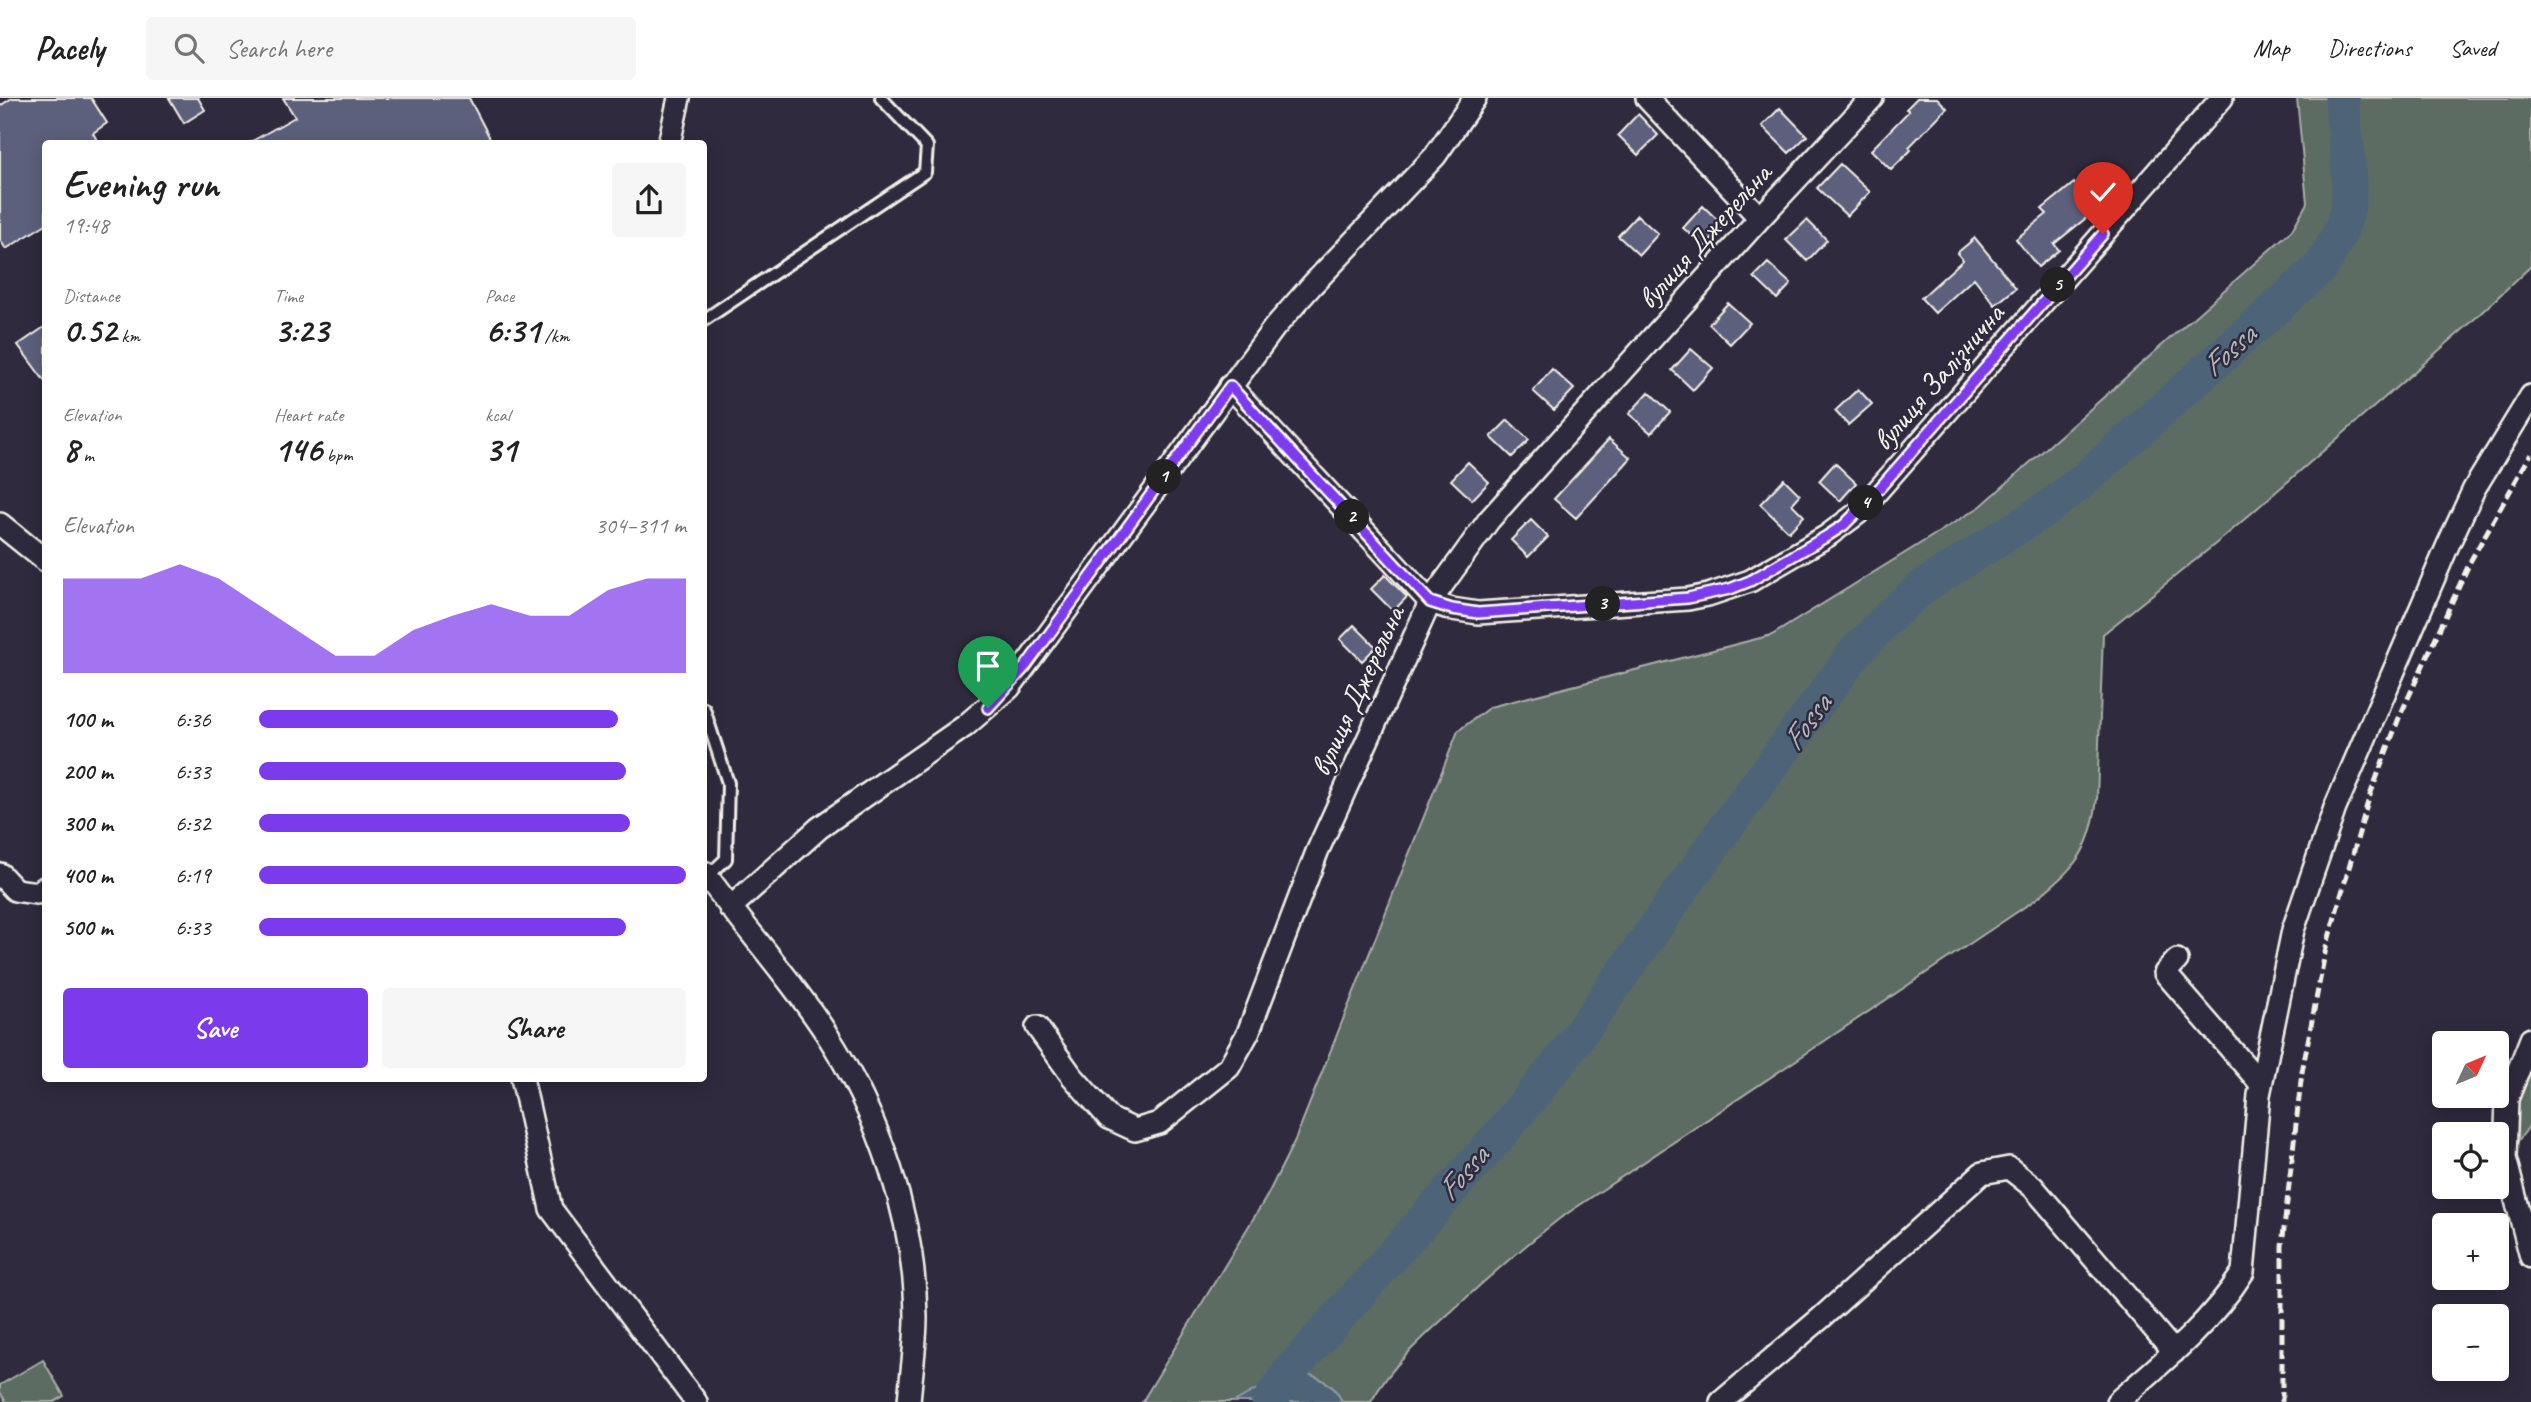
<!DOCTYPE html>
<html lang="en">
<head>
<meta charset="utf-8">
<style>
	:root { --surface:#fff; --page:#f6f6f6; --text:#222; --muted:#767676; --line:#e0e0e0; --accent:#7c3aed }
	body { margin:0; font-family:Caveat,sans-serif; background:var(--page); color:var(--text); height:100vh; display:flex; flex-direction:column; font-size:26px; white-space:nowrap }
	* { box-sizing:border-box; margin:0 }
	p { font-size:23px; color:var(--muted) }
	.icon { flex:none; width:38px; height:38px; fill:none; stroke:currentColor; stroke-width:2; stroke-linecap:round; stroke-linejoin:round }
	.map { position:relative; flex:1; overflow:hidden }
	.drawer { position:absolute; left:42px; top:42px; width:665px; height:942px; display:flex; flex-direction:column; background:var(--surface); border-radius:7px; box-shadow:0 4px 18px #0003 }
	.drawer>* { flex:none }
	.needle { width:46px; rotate:46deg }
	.controls { position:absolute; left:2432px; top:933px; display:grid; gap:14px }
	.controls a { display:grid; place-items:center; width:77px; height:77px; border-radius:7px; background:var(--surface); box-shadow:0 4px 18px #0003; font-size:35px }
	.pin { position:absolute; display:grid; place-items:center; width:60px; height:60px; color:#fff; margin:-72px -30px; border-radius:50% 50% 50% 0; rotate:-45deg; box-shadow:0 0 7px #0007 }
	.pin .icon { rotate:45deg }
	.km { position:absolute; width:35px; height:35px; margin:-18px; border-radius:50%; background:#222; color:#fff; font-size:19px; line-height:35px; text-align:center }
	.round { display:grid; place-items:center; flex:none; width:74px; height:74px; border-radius:7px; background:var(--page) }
	.head { display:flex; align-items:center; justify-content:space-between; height:119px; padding:0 21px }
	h1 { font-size:38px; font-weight:600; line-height:52px }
	.figures { display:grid; grid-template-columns:repeat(3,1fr); gap:10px; height:119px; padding:7px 21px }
	.figures div { display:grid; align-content:center }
	.figures b { font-size:35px; font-weight:600 }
	.figures small { font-size:19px; font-weight:400 }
	.figures p { font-size:19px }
	.chart { height:196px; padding:14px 21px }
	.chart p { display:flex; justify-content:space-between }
	.chart svg { width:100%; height:126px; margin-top:7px; fill:var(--accent); opacity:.7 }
	.action { display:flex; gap:14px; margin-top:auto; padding:14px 21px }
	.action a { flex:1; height:80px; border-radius:7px; background:var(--accent); color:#fff; font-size:28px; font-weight:600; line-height:80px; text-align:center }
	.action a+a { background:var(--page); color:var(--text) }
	ul { padding:0 21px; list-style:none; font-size:23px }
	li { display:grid; grid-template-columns:112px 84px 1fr; align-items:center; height:52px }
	li i { height:18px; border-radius:9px; background:var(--accent) }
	header { display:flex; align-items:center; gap:42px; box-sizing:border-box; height:98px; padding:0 35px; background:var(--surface); border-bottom:2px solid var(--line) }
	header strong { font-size:33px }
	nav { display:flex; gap:38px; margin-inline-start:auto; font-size:24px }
	.search { width:490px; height:63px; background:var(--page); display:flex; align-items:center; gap:18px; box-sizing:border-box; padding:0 24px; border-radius:7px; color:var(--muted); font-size:26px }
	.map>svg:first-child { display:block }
	.green { fill:#5c6c64; stroke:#a8aea6; stroke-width:2 }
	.water { fill:#4d6378; stroke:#909ca5; stroke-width:2 }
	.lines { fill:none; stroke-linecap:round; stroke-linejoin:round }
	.river { stroke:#4d6378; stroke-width:35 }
	.building { fill:#5c607c; stroke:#f4f1e8; stroke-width:2 }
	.service-casing { stroke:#f4f1e8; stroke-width:16 }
	.minor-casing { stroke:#f4f1e8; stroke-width:26 }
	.service { stroke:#2f2a3d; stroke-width:10 }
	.minor { stroke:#2f2a3d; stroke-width:21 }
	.rail { stroke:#f4f1e8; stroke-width:5; stroke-dasharray:10 5; stroke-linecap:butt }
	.route-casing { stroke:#fff; stroke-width:14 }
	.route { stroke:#7c3aed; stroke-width:9 }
	.labels { text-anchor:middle; stroke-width:5; stroke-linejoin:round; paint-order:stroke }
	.street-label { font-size:30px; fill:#f4f1e8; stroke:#2f2a3d }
	.water-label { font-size:32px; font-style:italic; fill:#b1b8bb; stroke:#2f2a3d }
</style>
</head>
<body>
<header>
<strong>Pacely</strong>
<div class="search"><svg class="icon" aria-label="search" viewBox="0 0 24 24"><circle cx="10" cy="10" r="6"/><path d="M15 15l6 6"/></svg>Search here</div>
<nav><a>Map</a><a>Directions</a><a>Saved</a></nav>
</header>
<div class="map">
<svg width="2531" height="1304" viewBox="0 0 2531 1304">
	<rect width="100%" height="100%" fill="#2f2a3d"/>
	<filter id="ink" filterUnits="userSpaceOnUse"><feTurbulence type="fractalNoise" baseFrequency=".0143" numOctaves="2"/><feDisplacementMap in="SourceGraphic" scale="14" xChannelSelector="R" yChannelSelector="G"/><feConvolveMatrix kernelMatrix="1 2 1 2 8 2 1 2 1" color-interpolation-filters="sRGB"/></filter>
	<g filter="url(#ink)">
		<path class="green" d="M2297 0H2531V168L2467 228 2224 439 2103 536 2097 701C2090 756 2075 769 2035 802L1559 1121C1522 1150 1487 1180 1453 1212 1422 1240 1391 1268 1371 1304H1142L1267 1098 1295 1042 1458 633 1490 609 1772 537 1981 408 2292 132 2307 105Z
			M2531 941V1026L2505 1060Z
			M43 1262 64 1298 54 1304H6L0 1294V1287Z"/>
		<path class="water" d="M1291 1272C1311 1276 1334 1282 1342 1304H1234Z"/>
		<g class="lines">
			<path class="river" d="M1269 1304 1291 1272 1503 1033 1565 957 1726 729 1857 552 1894 514 1925 487 2045 412 2086 380 2321 169C2334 148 2348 124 2349 98 2350 66 2344 32 2342 0"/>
		</g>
		<path class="building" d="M12 0H91L107 25 93 35 99 46H46V126L6 151 0 142V8Z
			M169 0H198L205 12 184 25Z
			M283 0H469L493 46H247L295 19Z
			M1917 0H1937L1947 10 1909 49 1911 52 1891 72 1871 52 1909 13 1906 11Z
			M1780 10 1807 38 1789 55 1762 28Z
			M1638 16 1658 37 1638 57 1618 37Z
			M1840 66 1870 94 1847 118 1817 90Z
			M2074 85 2096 112 2054 146 2059 152 2038 169 2016 141 2047 116 2042 111Z
			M1703 108 1724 128 1705 149 1683 130Z
			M1637 117 1658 136 1639 157 1618 138Z
			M1807 122 1827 142 1807 163 1786 142Z
			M1975 140 2016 190 1995 207 1974 180 1935 215 1921 200 1963 162 1957 155Z
			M1768 165 1791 186 1777 201 1754 179Z
			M1728 205 1750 225 1730 246 1709 226Z
			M46 228V285L18 247Z
			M1691 251 1713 270 1693 292 1672 272Z
			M1552 271 1574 291 1554 312 1533 293Z
			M1858 291 1872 306 1848 327 1835 313Z
			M1649 294 1670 314 1651 335 1629 316Z
			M1508 322 1529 342 1512 359 1491 339Z
			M1609 341 1631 360 1576 420 1554 401Z
			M1468 364 1489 384 1472 402 1451 382Z
			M1835 365 1856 385 1840 403 1819 383Z
			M1784 381 1800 397 1792 406 1804 418 1789 434 1760 406Z
			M1531 422 1548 439 1528 459 1511 442Z
			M1385 477 1407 499 1393 513 1371 491Z
			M1354 527 1376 549 1362 563 1340 541Z"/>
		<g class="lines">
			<g class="service-casing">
				<path id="service" d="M704 222 925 74 927 48 881 0
					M704 611 728 685 726 761 707 779"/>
			</g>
			<g class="minor-casing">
				<path id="minor" d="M1647 0 1760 120
					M669 46 679 0
					M1230 288 1430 504 1452 511 1478 515 1688 501 1708 497 1750 483 1827 438 1858 415 2222 0
					M0 426 46 463
					M704 774C743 828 789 878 826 935 879 1017 915 1121 916 1219 916 1247 911 1276 909 1304
					M0 776 15 792 37 795 46 789
					M730 810 819 730 965 628 1009 590 1274 230 1312 187 1435 58 1475 0
					M2177 862 2165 875 2261 986
					M1037 929 1072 978 1109 1020 1135 1032 1159 1025 1229 969 1248 935 1317 754 1430 504 1489 422 1760 120 1872 0
					M2531 941 2507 1001 2505 1060 2531 1159
					M522 980 551 1111 696 1304
					M1721 1304 1821 1220 1982 1075 2009 1070 2033 1089 2174 1254
					M2117 1304C2162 1265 2211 1225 2243 1174L2259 997 2293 832 2335 710 2448 447 2474 391 2531 298"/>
			</g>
			<use href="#service" class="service"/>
			<use href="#minor" class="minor"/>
			<path class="rail" d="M2282 1304V1148L2302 974 2326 850 2369 700 2399 620 2471 462 2531 356"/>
		</g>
	</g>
	<g class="lines" filter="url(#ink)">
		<g class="route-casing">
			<path id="route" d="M988 610 1026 568 1230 288 1430 504 1452 511 1478 515 1688 500 1730 491 1750 483 1827 438 1844 427 1870 401 2103 136"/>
		</g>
		<use href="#route" class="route"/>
	</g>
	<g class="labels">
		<g class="street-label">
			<text transform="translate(1704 138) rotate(-48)" y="10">вулиця Джерельна</text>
			<text transform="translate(1938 279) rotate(-49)" y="10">вулиця Залізнична</text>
			<text transform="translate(1357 593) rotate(-65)" y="10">вулиця Джерельна</text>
		</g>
		<g class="water-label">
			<text transform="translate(2228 252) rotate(-42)" y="11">Fossa</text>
			<text transform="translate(1806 624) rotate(-54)" y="11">Fossa</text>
			<text transform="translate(1462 1075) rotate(-49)" y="11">Fossa</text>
		</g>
	</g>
</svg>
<div class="controls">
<a><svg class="needle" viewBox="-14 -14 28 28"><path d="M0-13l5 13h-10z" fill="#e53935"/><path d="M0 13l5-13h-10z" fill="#767676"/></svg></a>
<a><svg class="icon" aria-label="locate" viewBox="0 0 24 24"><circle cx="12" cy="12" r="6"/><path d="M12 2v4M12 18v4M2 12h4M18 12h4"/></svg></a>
<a>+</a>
<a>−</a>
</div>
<div class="pin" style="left:988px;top:610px;background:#1e9e55"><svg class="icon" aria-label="arrive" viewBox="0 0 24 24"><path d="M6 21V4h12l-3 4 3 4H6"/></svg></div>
<div class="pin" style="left:2103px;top:136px;background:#d93025"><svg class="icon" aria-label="check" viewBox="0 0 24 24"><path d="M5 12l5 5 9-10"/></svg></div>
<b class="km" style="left:1164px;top:379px">1</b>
<b class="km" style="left:1352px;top:419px">2</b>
<b class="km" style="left:1603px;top:506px">3</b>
<b class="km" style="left:1866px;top:405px">4</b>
<b class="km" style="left:2058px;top:187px">5</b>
<section class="drawer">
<div class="head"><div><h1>Evening run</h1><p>19:48</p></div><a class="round"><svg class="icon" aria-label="share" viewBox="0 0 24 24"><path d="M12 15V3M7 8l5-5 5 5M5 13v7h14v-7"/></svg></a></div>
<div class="figures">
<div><p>Distance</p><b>0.52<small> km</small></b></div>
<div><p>Time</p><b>3:23</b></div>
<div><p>Pace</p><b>6:31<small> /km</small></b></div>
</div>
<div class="figures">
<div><p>Elevation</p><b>8<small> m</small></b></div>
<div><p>Heart rate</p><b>146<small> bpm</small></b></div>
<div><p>kcal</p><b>31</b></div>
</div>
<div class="chart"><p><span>Elevation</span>304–311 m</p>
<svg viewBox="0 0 160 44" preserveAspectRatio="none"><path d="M0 44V11L10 11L20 11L30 6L40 11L50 20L60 29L70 38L80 38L90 29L100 24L110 20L120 24L130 24L140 15L150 11L160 11V44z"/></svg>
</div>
<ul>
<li><b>100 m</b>6:36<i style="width:84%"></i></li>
<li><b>200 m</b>6:33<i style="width:86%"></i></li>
<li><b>300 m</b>6:32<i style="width:87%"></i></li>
<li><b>400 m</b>6:19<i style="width:100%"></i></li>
<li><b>500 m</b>6:33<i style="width:86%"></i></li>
</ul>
<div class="action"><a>Save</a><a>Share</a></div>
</section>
</div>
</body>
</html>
